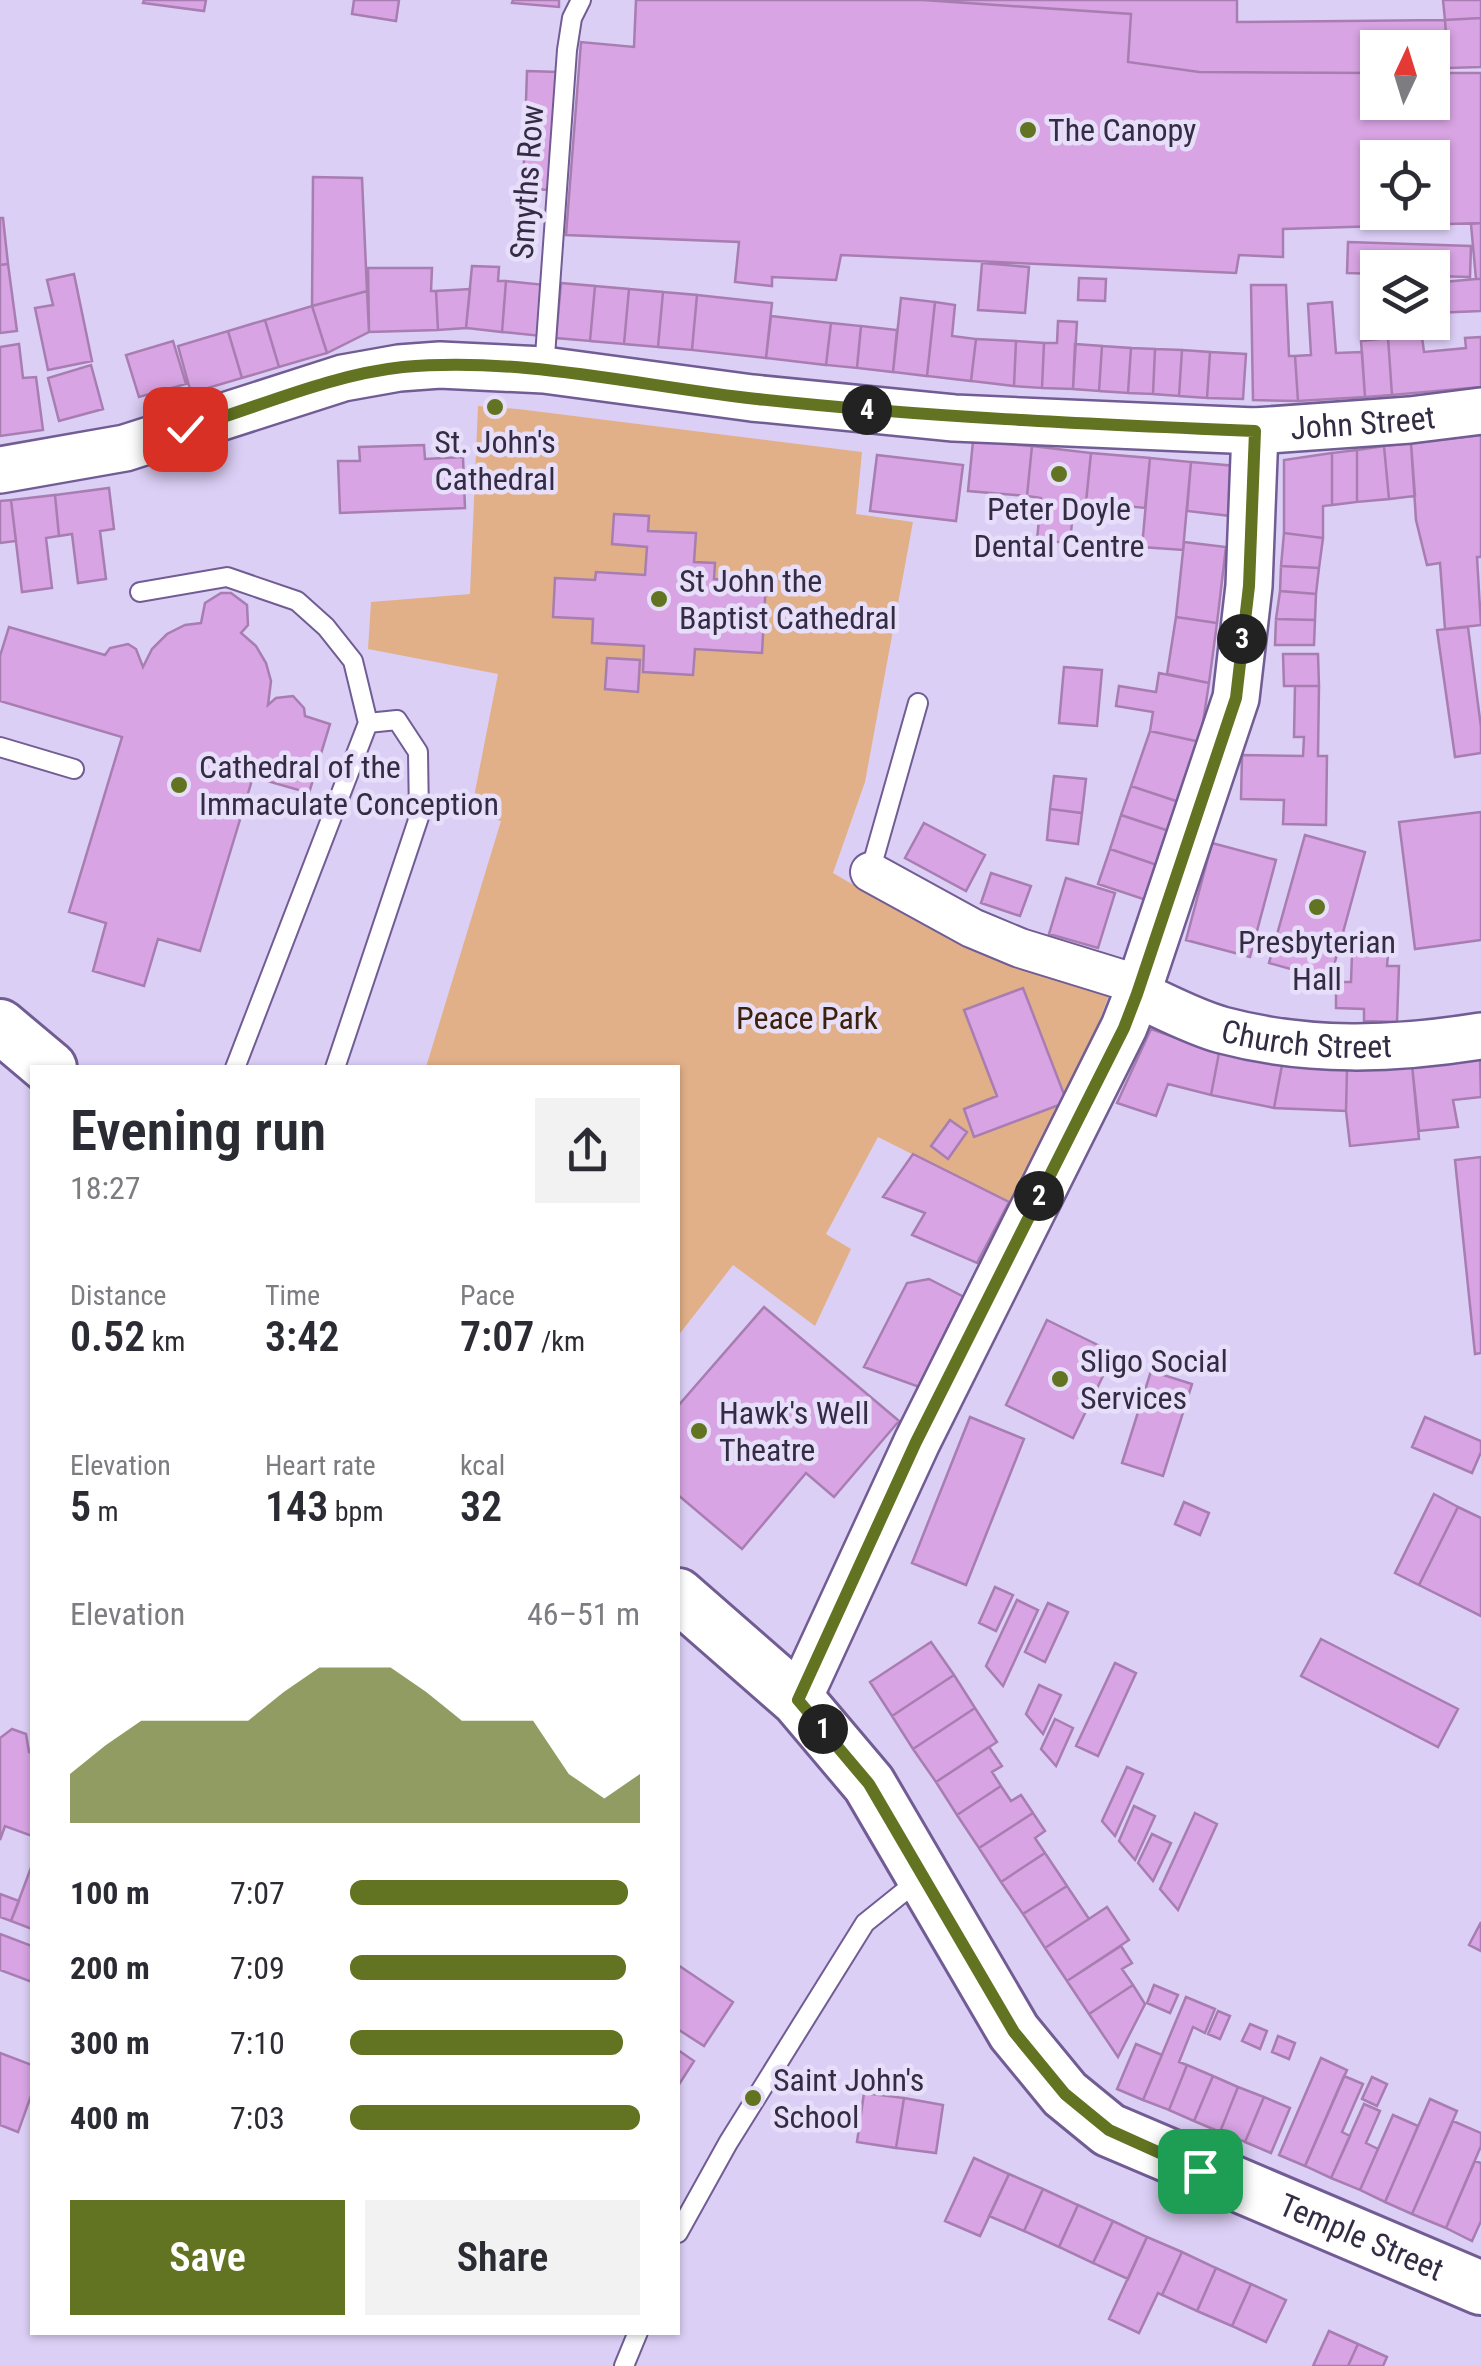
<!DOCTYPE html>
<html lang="en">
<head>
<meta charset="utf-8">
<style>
	:root { --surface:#fff; --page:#f2f2f3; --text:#2b2b33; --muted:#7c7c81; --accent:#627321 }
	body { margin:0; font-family:"Roboto Condensed",sans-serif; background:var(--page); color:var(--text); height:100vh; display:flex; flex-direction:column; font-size:38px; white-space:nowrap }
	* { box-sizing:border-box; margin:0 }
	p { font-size:32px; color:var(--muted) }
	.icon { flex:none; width:55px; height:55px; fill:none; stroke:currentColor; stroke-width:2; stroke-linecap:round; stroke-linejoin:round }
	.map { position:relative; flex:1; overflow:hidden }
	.sheet { position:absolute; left:30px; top:1065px; width:650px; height:1270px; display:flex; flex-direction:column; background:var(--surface); border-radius:0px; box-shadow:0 2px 8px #0004 }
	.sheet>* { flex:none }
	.needle { width:65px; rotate:4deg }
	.fabs { position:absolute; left:1360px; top:30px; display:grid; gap:20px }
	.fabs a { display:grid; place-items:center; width:90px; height:90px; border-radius:0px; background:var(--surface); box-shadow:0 2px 8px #0004; font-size:50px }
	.pin { position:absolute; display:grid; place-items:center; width:85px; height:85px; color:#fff; margin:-42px; border-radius:20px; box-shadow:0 5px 15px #0006 }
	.km { position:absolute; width:50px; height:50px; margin:-25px; border-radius:50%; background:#222; color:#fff; font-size:28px; line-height:50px; text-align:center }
	.round { display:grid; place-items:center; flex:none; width:105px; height:105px; border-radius:0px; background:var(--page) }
	.headline { display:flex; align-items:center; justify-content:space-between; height:170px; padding:0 40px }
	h1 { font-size:55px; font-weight:600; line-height:75px }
	.metrics { display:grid; grid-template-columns:repeat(3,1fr); gap:15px; height:170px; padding:10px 40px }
	.metrics div { display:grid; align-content:center }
	.metrics b { font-size:42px; font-weight:600 }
	.metrics small { font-size:28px; font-weight:400 }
	.metrics p { font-size:28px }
	.chart { height:280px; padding:20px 40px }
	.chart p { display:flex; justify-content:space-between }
	.chart svg { width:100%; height:180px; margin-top:10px; fill:var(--accent); opacity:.7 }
	.action { display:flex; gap:20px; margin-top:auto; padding:20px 40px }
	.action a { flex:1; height:115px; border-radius:0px; background:var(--accent); color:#fff; font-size:40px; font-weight:600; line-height:115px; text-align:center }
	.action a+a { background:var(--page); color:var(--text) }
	ul { padding:0 40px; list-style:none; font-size:32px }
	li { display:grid; grid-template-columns:160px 120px 1fr; align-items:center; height:75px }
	li i { height:25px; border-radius:12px; background:var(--accent) }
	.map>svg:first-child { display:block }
	.green { fill:#e1b088 }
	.building { fill:#d8a4e3; stroke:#a87db1; stroke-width:2.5; fill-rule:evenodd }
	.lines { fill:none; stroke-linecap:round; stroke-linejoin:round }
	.service-casing { stroke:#715c94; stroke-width:22 }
	.minor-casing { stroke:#715c94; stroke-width:42 }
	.tertiary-casing { stroke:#715c94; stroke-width:50 }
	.secondary-casing { stroke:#715c94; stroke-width:58 }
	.service { stroke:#fff; stroke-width:18 }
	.minor { stroke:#fff; stroke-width:38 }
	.tertiary { stroke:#fff; stroke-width:45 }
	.secondary { stroke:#fff; stroke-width:52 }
	.route-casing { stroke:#fff; stroke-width:20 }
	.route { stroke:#627321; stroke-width:12 }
	.poi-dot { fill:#627321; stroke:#e7dff9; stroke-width:4 }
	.labels { text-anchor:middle; stroke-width:9; stroke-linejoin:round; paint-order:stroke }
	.poi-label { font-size:32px; fill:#342b44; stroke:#e7dff9; text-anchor:start }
	.street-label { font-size:32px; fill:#342b44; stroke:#e7dff9 }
	.park-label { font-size:32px; fill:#3c220a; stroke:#e7dff9 }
</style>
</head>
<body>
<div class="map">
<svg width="1481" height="2366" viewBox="0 0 1481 2366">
	<rect width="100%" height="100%" fill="#dccff6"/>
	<path class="green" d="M478 406 518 409 862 452 856 514 913 522 865 782 833 873 914 920 989 951 1111 989 1066 1114 1019 1208 878 1137 826 1234 851 1249 815 1326 733 1265 678 1336V1068L426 1067 501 821 471 812 498 674 368 649 371 602 470 594Z"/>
	<path class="building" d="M144 0H206L204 11 143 3Z
		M354 0H399L396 21 352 14Z
		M513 0H559V7L512 3Z
		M636 0H923L1131 14 1128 62 1199 72 1378 73V102H1432V73H1481V223L1283 229V257L1239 255 1236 273 841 255 836 280 772 277V286L735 282 739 242 566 235 581 42 634 47ZM1378 158H1432V212H1378Z
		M923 0H1237V22L1445 20 1449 74 1432 73V48H1378V73L1199 72 1128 62 1131 14Z
		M1443 0H1481V18L1445 20Z
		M1481 18V67L1448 68 1445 20Z
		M527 71 558 72 554 190 523 189Z
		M313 177 362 178 367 291 312 306Z
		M0 218H3L8 264 0 265Z
		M1481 223V279H1476L1471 224Z
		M1348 242 1471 246 1470 277 1432 276V268H1378V274L1347 273Z
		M982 263 1029 267 1025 313 978 310Z
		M8 264 17 331 0 333V265Z
		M472 266 499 267 498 281H506L502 332 466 328Z
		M368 268H432L431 291H436L438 330 369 332Z
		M74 274 92 361 48 370 35 308 53 305 47 280Z
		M1079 278 1106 279 1105 301 1078 300Z
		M1476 279H1481V311L1434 313 1433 283Z
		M506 281 546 285 541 336 502 332Z
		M561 283 595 286 590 341 556 338Z
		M1251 285H1286L1289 356H1295L1298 401 1253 400Z
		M595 286 629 289 624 344 590 341Z
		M470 289 466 328 438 330 436 291Z
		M629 289 663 292 658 347 624 344Z
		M367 291 369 332 327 353 312 306Z
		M663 292 697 295 692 350 658 347Z
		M697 295 772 303 766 358 692 350Z
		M901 298 935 302 927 376 893 372Z
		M935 302 955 305 952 336 976 339 971 381 927 376Z
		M1332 302 1336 353 1362 352 1365 397 1298 401 1295 356 1311 355 1308 304Z
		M312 306 327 353 279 367 265 320Z
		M771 316 831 323 826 365 766 358Z
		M265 320 279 367 242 378 228 331Z
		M1058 321 1077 322 1073 389 1042 388 1044 343H1057Z
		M831 323 861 326 857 368 826 365Z
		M861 326 897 330 893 372 857 368Z
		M228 331 242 378 191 393 178 346Z
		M1422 337 1424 352 1466 348 1465 338 1481 337V387L1392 395 1388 338Z
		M1388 338 1392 395 1365 397 1361 341Z
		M976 339 1016 341 1014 386 971 381Z
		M173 341 186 384 139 397 126 355Z
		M1016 341 1044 343 1042 388 1014 386Z
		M19 344 23 378 36 377 43 430 0 436V347Z
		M1075 344 1102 346 1099 391 1073 389Z
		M1102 346 1131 348 1128 393 1099 391Z
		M1131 348 1155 349 1153 394 1128 393Z
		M1155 349 1182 350 1179 396 1153 394Z
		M1182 350 1210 352 1207 398 1179 396Z
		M1210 352 1246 354 1243 399 1207 398Z
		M91 365 103 409 59 421 48 378Z
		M1481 435V557H1477L1481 625 1445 629 1440 563 1427 565 1416 520 1411 443Z
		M973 441 1032 446 1027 496 968 491Z
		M1411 443 1415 496 1389 499 1384 446Z
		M424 445 425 459 463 457 465 508 340 513 338 461H360L359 447Z
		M1032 446 1091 453 1086 502 1074 501 1070 543 1037 540 1041 498 1027 496Z
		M1384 446 1389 499 1357 502V450Z
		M1357 450V502L1332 505V453Z
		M1091 453 1150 458 1145 508 1086 502Z
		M1332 453V505L1323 506V538L1284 533V460Z
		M877 455 963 465 956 521 870 511Z
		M1150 458 1191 462 1183 550 1142 547Z
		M1191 462 1236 466 1231 516 1187 511Z
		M109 488 114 529 100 531 106 579 78 583 72 534 59 536 55 495Z
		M55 495 59 536 46 538 52 588 22 592 11 500Z
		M11 500 16 541 0 543V501Z
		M614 514 649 516 648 531 696 533 694 562 715 563 714 579 766 582 762 653 695 649 693 675 643 672 644 646 592 643 593 619 553 617 555 578 595 580 596 572 645 575 647 547 612 544Z
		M1284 533 1323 538 1319 568 1281 566Z
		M1184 542 1226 547 1217 623 1176 617Z
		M1281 566 1319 568 1316 594 1280 591Z
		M1280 591 1316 594 1315 620 1276 619Z
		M221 593H231L247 605 248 625 241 633 256 646 266 663 271 681 268 705 276 698 293 696 304 708 305 716 330 724 309 793 253 777 200 951 158 939 144 986 93 971 106 923 69 912 122 737 0 701V656L9 627 105 655 110 648 128 644 136 649 143 667 152 649 167 634 185 625 201 623 205 603Z
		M1176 617 1217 623 1209 683 1167 674Z
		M1276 619 1315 620 1314 645H1275Z
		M1468 627 1481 727V753L1455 757 1437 630Z
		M1283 654H1318L1319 686H1284Z
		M607 658 640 660 638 692 605 689Z
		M1064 667 1102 670 1097 726 1059 723Z
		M1159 673 1209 683 1200 742 1150 731 1153 712 1116 706 1119 686 1156 692Z
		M1295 686H1319L1318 756H1327L1326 825 1283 824 1284 800 1241 799 1242 755 1303 756 1304 737H1294Z
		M1150 731 1200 742 1179 802 1131 786Z
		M1054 776 1086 779 1082 813 1050 809Z
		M1131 786 1179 802 1169 831 1121 815Z
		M1050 809 1082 813 1078 844 1047 840Z
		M1481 812V940L1415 949 1399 822Z
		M1121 815 1169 831 1157 865 1110 849Z
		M924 823 985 855 966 891 905 858Z
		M1305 835 1365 852 1330 980 1269 963Z
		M1212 843 1276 860 1250 957 1186 940Z
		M1110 849 1157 865 1146 900 1098 884Z
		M991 873 1031 886 1020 916 981 903Z
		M1066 878 1115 893 1098 948 1049 934Z
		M1352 954 1388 955 1387 966H1399L1397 1022 1364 1021V1009L1336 1008V982H1351Z
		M1023 988 1067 1102 974 1137 964 1109 997 1096 964 1010Z
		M1151 1029 1219 1053 1211 1095 1168 1084 1156 1116 1117 1103Z
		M1219 1053 1282 1065 1274 1108 1211 1095Z
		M1480 1056 1481 1097 1453 1100 1458 1127 1419 1131 1412 1065Z
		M1282 1065 1347 1070 1346 1111 1274 1108Z
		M1412 1065 1419 1139 1350 1146 1346 1111 1347 1070Z
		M950 1120 967 1132 948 1159 931 1146Z
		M913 1154 1009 1202 977 1263 912 1235 925 1213 883 1197Z
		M1481 1157V1353L1475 1354 1455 1160Z
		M929 1279 970 1300 922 1388 864 1367 907 1283Z
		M764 1307 899 1421 834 1497 806 1473 742 1549 678 1495V1406Z
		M1047 1320 1114 1353 1073 1438 1006 1405Z
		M1151 1371 1192 1384 1163 1476 1122 1463Z
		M970 1417 1024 1439 966 1585 912 1563Z
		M1425 1417 1481 1441V1452L1472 1473 1412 1447Z
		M1434 1494 1458 1507 1419 1585 1395 1573Z
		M1184 1502 1209 1513 1200 1535 1175 1524Z
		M1458 1507 1481 1518V1616L1419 1585Z
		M995 1587 1013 1595 996 1631 979 1623Z
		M1017 1600 1038 1610 1003 1686 986 1666Z
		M1048 1603 1068 1612 1045 1662 1025 1652Z
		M1321 1639 1458 1709 1438 1747 1301 1676Z
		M931 1642 954 1675 892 1716 870 1682Z
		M1115 1663 1136 1673 1098 1756 1076 1746Z
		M954 1675 975 1708 913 1749 892 1716Z
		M1039 1685 1061 1695 1043 1734 1026 1714Z
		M975 1708 997 1742 936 1782 913 1749Z
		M1055 1719 1073 1728 1056 1766 1041 1749Z
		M12 1729 26 1734 29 1752 32 1753V1836L5 1826 0 1840V1738Z
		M989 1747 1002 1766 992 1772 1001 1786 957 1815 936 1782Z
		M1127 1767 1143 1774 1115 1836 1102 1821Z
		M1001 1786 1011 1801 1021 1795 1033 1813 979 1848 957 1815Z
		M1134 1806 1155 1816 1135 1860 1119 1841Z
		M1033 1813 1045 1831 1035 1838 1045 1853 1001 1882 979 1848Z
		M1195 1813 1217 1824 1178 1910 1160 1889Z
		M1152 1834 1171 1843 1153 1881 1138 1863Z
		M1045 1853 1067 1886 1023 1914 1001 1882Z
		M32 1865V1929L11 1921Z
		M1067 1886 1089 1919 1045 1948 1023 1914Z
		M0 1894 19 1901 11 1921 0 1917Z
		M1107 1907 1129 1940 1067 1981 1045 1948Z
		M1481 1922V1951L1469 1945Z
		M0 1934 32 1946V1982L0 1970Z
		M1121 1946 1132 1963 1122 1969 1133 1985 1089 2014 1067 1981Z
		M678 1965 733 2002 704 2046 679 2030 678 2032Z
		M1133 1985 1145 2004 1118 2057 1089 2014Z
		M1154 1985 1178 1995 1170 2013 1147 2003Z
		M1186 1997 1215 2009 1205 2033 1193 2027 1179 2062 1187 2065 1169 2110 1143 2100Z
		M1218 2011 1230 2016 1220 2039 1208 2034Z
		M1250 2024 1267 2031 1260 2049 1242 2041Z
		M1278 2036 1295 2043 1289 2059 1272 2052Z
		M1136 2044 1162 2055 1143 2100 1117 2089Z
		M678 2050 694 2061 678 2086Z
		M0 2053 32 2065V2093L18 2132 0 2125Z
		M1321 2058 1347 2070 1305 2166 1279 2155Z
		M1187 2065 1213 2076 1194 2121 1169 2110Z
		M1213 2076 1238 2087 1220 2132 1194 2121Z
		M1344 2076 1363 2084 1342 2132 1350 2136 1331 2178 1305 2166Z
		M1372 2077 1387 2084 1377 2106 1362 2099Z
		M1238 2087 1264 2097 1245 2142 1220 2132Z
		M864 2093 904 2098 896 2148 857 2142Z
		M1264 2097 1290 2108 1271 2153 1245 2142Z
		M904 2098 943 2105 936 2153 896 2148Z
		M1430 2099 1457 2111 1412 2214 1385 2202Z
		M1364 2104 1380 2111 1366 2143 1378 2149 1360 2190 1331 2178Z
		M1393 2115 1418 2126 1385 2202 1360 2190Z
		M1453 2121 1481 2133V2146L1446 2228 1412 2214Z
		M974 2158 1009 2174 980 2236 945 2221Z
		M1475 2161 1481 2163V2221L1472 2241 1446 2228Z
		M1009 2174 1043 2189 1024 2231 989 2216Z
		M1043 2189 1078 2205 1059 2247 1024 2231Z
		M1078 2205 1113 2221 1093 2263 1059 2247Z
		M1113 2221 1147 2237 1128 2279 1093 2263Z
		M1147 2237 1182 2252 1162 2295 1158 2293 1139 2333 1109 2319Z
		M1182 2252 1216 2268 1197 2311 1162 2295Z
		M1216 2268 1251 2284 1232 2326 1197 2311Z
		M1251 2284 1286 2300 1266 2342 1232 2326Z
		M1329 2331 1358 2344 1348 2366H1313Z
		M1358 2344 1387 2357 1383 2366H1348Z"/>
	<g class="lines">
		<g class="service-casing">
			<path id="service" d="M544 370 567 50 572 18 581 0
				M140 592 227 577 297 601 326 627 353 661 368 723
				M0 747 74 769
				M870 872 918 703
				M235 1068 368 723 397 720 418 752 419 817 335 1068
				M678 2233 728 2143 865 1923 921 1878
				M624 2366 638 2332"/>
		</g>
		<g class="minor-casing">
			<path id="minor" d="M870 872 972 928 1020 948 1140 985"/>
		</g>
		<g class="tertiary-casing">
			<g id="tertiary">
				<path id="s1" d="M0 470 125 448 343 378 399 368 440 365 544 370 752 398 954 418 1255 431 1410 420 1481 411"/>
				<path id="s2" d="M1137 994C1164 1006 1193 1022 1222 1030 1308 1053 1394 1050 1481 1036"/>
				<path d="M798 1700 917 1442 1124 1027 1137 994 1236 698 1249 586 1255 431"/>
			</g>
		</g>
		<g class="secondary-casing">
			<g id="secondary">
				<path d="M0 1026 50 1068"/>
				<path id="s3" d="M678 1595 798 1700 869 1784 1014 2032 1065 2094 1109 2130 1481 2288"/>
			</g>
		</g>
		<use href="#service" class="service"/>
		<use href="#minor" class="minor"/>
		<use href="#tertiary" class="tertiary"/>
		<use href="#secondary" class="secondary"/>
	</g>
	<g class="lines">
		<g class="route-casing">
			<path id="route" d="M185 429C257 408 328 375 403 367 521 356 640 386 757 399 923 417 1088 424 1255 431L1249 586 1236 698 1137 994 1124 1028 916 1442 798 1700 869 1784 1014 2032 1065 2094 1109 2130 1200 2171"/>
		</g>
		<use href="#route" class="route"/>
	</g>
	<g class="poi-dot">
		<circle cx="1028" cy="130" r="10"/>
		<circle cx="495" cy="407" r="10"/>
		<circle cx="1059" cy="474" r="10"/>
		<circle cx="659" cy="599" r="10"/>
		<circle cx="179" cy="785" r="10"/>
		<circle cx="1317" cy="907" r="10"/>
		<circle cx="1060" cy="1379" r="10"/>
		<circle cx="699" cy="1431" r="10"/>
		<circle cx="753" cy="2098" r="10"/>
	</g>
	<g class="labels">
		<g class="poi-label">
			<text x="1048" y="141">The Canopy</text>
			<text x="495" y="453" text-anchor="middle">St. John's<tspan x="495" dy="37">Cathedral</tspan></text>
			<text x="1059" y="520" text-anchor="middle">Peter Doyle<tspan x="1059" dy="37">Dental Centre</tspan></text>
			<text x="679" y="592">St John the<tspan x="679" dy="37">Baptist Cathedral</tspan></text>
			<text x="199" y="778">Cathedral of the<tspan x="199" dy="37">Immaculate Conception</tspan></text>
			<text x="1317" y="953" text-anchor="middle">Presbyterian<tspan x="1317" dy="37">Hall</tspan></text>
			<text x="1080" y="1372">Sligo Social<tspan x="1080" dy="37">Services</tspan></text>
			<text x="719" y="1424">Hawk's Well<tspan x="719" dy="37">Theatre</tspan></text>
			<text x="773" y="2091">Saint John's<tspan x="773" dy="37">School</tspan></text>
		</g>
		<g class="street-label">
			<text transform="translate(527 182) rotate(-86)" y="11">Smyths Row</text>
			<text dy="11" stroke="none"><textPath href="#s1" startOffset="1380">John Street</textPath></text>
			<text dy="11" stroke="none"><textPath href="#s2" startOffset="178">Church Street</textPath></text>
			<text dy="11" stroke="none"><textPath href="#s3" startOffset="968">Temple Street</textPath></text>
		</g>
		<g class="park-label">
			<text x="807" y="1029">Peace Park</text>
		</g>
	</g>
</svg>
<div class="fabs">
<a><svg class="needle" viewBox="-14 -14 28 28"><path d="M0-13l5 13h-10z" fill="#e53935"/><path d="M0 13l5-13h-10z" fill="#7c7c81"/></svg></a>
<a><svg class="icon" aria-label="locate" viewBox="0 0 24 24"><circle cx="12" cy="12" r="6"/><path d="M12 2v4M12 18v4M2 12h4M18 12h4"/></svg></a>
<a><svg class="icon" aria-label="layers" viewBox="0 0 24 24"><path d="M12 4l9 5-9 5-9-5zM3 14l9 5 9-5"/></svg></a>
</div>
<div class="pin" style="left:1200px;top:2171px;background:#1e9e55"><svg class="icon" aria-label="arrive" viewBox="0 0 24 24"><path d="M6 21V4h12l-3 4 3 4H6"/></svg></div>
<div class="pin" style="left:185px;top:429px;background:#d93025"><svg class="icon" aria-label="check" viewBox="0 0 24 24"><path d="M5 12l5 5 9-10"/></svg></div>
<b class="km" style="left:823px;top:1729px">1</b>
<b class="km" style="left:1039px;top:1196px">2</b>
<b class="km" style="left:1242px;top:639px">3</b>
<b class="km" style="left:867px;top:410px">4</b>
<section class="sheet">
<div class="headline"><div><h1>Evening run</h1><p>18:27</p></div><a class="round"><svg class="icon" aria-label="share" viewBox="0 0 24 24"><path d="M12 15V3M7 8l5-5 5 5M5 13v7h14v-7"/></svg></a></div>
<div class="metrics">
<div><p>Distance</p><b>0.52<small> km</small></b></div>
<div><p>Time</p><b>3:42</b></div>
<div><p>Pace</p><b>7:07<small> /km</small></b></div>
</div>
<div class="metrics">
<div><p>Elevation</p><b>5<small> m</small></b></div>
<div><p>Heart rate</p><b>143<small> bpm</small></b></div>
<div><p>kcal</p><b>32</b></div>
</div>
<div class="chart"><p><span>Elevation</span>46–51 m</p>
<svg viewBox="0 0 160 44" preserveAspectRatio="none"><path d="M0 44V32L10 25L20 19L30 19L40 19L50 19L60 12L70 6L80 6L90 6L100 12L110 19L120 19L130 19L140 32L150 38L160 32V44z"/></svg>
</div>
<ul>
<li><b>100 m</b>7:07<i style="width:96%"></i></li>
<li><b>200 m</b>7:09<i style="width:95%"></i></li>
<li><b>300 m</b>7:10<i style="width:94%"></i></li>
<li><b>400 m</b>7:03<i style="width:100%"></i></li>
</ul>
<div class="action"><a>Save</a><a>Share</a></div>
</section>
</div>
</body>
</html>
